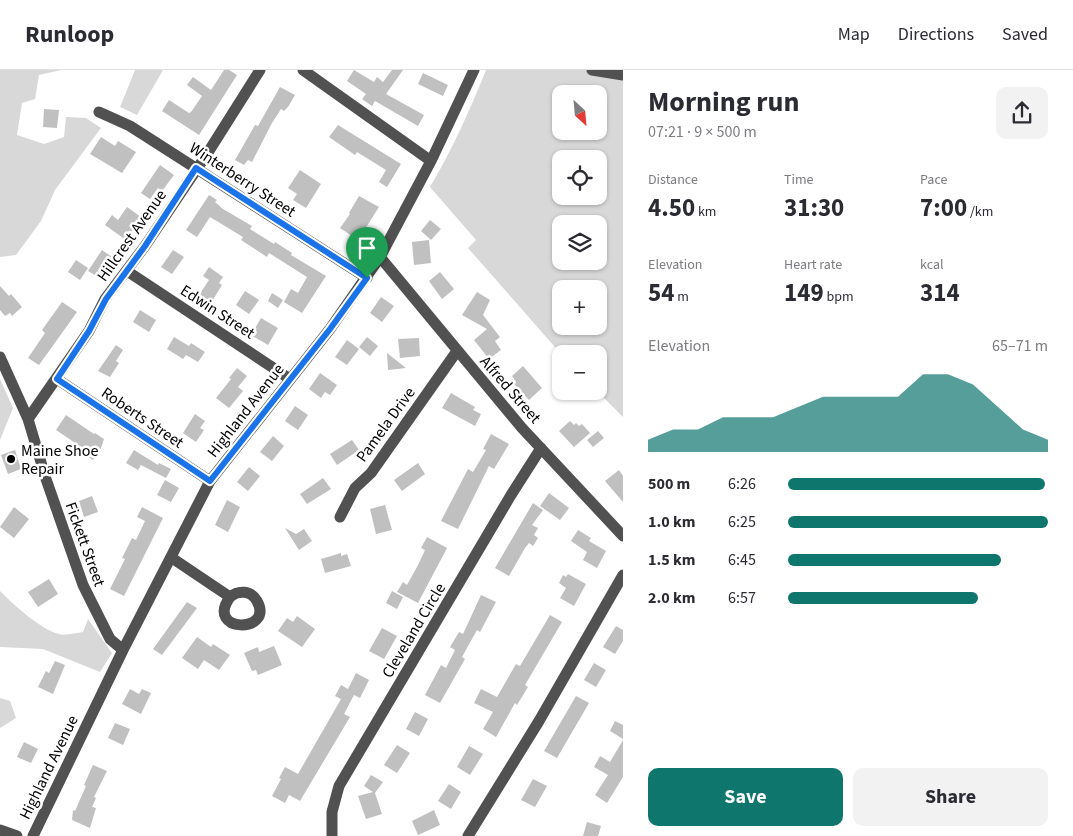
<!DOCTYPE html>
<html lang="en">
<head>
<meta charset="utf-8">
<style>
	:root { --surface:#fff; --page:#f2f2f3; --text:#2b2b33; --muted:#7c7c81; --line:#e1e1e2; --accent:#0f766e }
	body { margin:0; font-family:"Source Sans 3",sans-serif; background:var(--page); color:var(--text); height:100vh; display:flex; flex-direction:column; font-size:19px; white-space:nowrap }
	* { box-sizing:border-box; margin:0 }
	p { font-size:16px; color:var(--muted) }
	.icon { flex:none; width:28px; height:28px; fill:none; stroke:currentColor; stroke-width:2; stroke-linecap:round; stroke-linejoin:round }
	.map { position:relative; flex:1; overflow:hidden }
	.side { display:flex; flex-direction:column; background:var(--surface); width:450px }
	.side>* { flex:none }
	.needle { width:32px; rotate:154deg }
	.buttons { position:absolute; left:552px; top:15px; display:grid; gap:10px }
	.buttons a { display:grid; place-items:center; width:55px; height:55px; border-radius:10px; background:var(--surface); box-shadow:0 1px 4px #0004; font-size:25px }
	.pin { position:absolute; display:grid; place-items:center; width:42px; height:42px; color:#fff; margin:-51px -21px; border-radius:50% 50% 50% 0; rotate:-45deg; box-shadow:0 0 5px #0007 }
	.pin .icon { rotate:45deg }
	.round { display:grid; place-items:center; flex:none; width:52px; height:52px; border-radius:10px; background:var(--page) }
	.head { display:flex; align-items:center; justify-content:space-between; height:85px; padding:0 25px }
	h1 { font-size:28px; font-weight:700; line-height:38px }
	.stats { display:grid; grid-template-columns:repeat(3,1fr); gap:8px; height:85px; padding:5px 25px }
	.stats div { display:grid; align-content:center }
	.stats b { font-size:25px; font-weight:700 }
	.stats small { font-size:14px; font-weight:400 }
	.stats p { font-size:14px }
	.chart { height:140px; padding:10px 25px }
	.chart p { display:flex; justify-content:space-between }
	.chart svg { width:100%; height:90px; margin-top:5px; fill:var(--accent); opacity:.7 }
	.action { display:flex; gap:10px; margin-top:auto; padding:10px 25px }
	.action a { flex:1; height:58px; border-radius:10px; background:var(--accent); color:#fff; font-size:20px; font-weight:700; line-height:58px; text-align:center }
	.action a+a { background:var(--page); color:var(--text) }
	ul { padding:0 25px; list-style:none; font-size:16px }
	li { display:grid; grid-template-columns:80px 60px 1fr; align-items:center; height:38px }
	li i { height:12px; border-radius:6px; background:var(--accent) }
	header { display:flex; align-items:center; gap:30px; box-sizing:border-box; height:70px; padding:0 25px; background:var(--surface); border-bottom:1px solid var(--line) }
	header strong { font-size:24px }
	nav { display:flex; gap:28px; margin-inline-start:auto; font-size:18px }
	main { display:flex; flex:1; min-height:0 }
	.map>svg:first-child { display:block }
	.green { fill:#d8d8d8; fill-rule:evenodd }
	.building { fill:#c0c0c0 }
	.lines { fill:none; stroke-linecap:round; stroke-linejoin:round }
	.minor { stroke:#515151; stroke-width:11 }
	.route-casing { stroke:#fff; stroke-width:10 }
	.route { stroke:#1a73e8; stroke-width:6 }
	.poi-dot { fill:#000; stroke:#fff; stroke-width:2 }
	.labels { text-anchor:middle; stroke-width:5; stroke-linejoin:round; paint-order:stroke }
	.street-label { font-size:16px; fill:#000; stroke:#fff }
	.poi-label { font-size:16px; fill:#000; stroke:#fff; text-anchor:start }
</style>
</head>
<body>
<header>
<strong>Runloop</strong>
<nav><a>Map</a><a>Directions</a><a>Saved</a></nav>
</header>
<main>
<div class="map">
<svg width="623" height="766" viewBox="0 0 623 766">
	<rect width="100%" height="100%" fill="#fff"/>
	<path class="green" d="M0 0H61L39 5 35 29 22 33 17 65 44 74 64 67 66 47 86 48 101 58 55 120 41 151 16 185 0 187Z
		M135 0H163L137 45 120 37Z
		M486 0H623V347L597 321H599V284H561L468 178 476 170 430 117C452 80 470 40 486 0ZM561 24H599V61H561ZM561 89H599V126H561ZM561 154H599V191H561ZM561 219H599V256H561Z
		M0 309 13 338 0 370Z
		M0 521C13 534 41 560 59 564 65 566 76 563 83 562L88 549 112 583 100 602 43 579 0 577Z
		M0 628 10 631 16 648 0 658Z"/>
	<path class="building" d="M224 0H229L237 5 199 65 162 41 169 30 189 43 191 42 202 26 187 15 193 7 211 20Z
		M354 0 374 12 377 7 383 12 392 0H403L386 24 424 45 418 56 375 31 372 36 362 29 366 24 347 11Z
		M423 3 448 15 443 26 418 14Z
		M280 17 295 25 288 37 284 41 281 39 272 53 252 92 248 90 244 95 235 90 255 55 258 56Z
		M44 39 59 40 57 58 43 57Z
		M338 55 401 94 387 117 379 112 386 100 357 82 355 85 329 67Z
		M101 67 115 76 118 71 136 82 122 103 90 84Z
		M160 95 174 105 162 121 158 118 150 129 141 123Z
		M300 100 321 114 306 138 293 130 297 124 288 118Z
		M209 125 217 130 215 132 223 139 252 156 250 159 274 174 275 172 292 183 291 185 326 206 302 243 284 232 291 219 298 223 307 207 269 183 267 187 241 170 243 167 210 147 197 167 186 160Z
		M359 126 379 137 358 170 340 158 350 144 349 143Z
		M127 137 141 147 126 170 105 155 112 145 118 150Z
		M430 150 441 159 431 170 421 161Z
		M429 170 431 193 414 195 412 172Z
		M102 180 112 187 100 208 88 201Z
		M173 180 184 187 172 204 161 197Z
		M76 190 88 198 80 210 68 202Z
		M209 197 223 207 219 213 222 215 211 233 199 225 209 210 203 206Z
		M440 202 454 219 442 229 429 211Z
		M0 216 9 226 11 224 22 237 12 246 10 243 5 246 0 240Z
		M245 221 259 230 249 244 236 235Z
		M477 222 490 230 483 245 500 267 495 271 501 280 489 289 474 270 487 259 462 245Z
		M272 223 283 230 278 238 268 231Z
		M381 227 394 236 382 252 370 243Z
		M62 232 77 242 39 295 28 288 45 263 42 260Z
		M140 240 156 250 149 262 133 252Z
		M261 248 278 258 268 275 251 265Z
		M174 267 189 276 191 273 205 282 198 292 186 285 183 289 167 279Z
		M367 267 378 276 370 286 359 277Z
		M419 268 420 286 400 288 398 269Z
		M347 270 359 279 347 295 335 287Z
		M116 275 123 280 116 291 119 293 110 307 98 301Z
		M387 283 406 298 388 300Z
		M523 296 542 318 529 330 514 314 516 312 512 306Z
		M237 298 247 306 238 317 243 321 229 338 216 328 231 309 229 308Z
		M320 303 337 315 330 325 325 322 321 328 309 319Z
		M451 323 475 337 473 340 481 344 475 356 442 338Z
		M295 336 308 345 298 360 285 351Z
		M195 344 205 351 200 358 204 360 196 372 183 363Z
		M66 345 94 364 95 363 104 369 101 378 93 390 82 383 84 379 56 360Z
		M570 351 574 355 576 353 579 356 582 354 590 363 574 377 559 361Z
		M598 361 604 368 593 377 587 370Z
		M491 364 509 374 494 399 489 396 458 459 441 451 468 399 473 402 486 380 483 379Z
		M273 366 284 376 272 391 260 382Z
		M352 370 359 380 337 395 330 384Z
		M15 380 21 399 8 404 1 385Z
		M134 380 158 395 159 393 171 399 166 408 141 395 138 400 126 393Z
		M418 393 425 404 402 421 394 410Z
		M249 397 260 406 248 421 237 412Z
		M619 400 623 406V432L605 411Z
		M323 408 331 419 307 434 300 424Z
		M165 410 179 418 171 432 157 425Z
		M549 423 569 438 560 450 540 436Z
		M92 426 98 442 84 447 79 431Z
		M227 430 240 437 228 462 215 455Z
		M533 433 543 440 532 455 538 458 534 465 538 468 533 476 529 473 525 478 509 506 495 498Z
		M385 435 392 460 376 464 370 439Z
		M14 437 29 449 14 468 0 457Z
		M142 437 163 448 124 526 110 519 125 489 122 488 132 468 136 470 145 451 137 447Z
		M285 458 296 464 304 459 312 471 299 480Z
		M578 460 591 468 589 471 606 481 597 498 583 490 587 482 571 471Z
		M427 467 447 478 418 533 397 522 403 512 407 515 418 495 425 480 421 478Z
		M341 483V486L347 484 351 496 325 503 321 489Z
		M568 504 586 514 574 536 560 528 566 518 559 513 563 505 566 507Z
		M49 509 58 524 38 537 28 522Z
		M392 521 403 527 397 539 386 533Z
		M481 525 496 532 480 562 477 560 462 587 465 589 440 633 425 625 441 595 446 598 455 580 450 577 459 562 463 564Z
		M187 532 197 538 162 585 153 579Z
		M550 545 562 552 525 615 528 617 517 635 515 633 496 667 483 659 493 642 474 633 481 619 497 627 516 594 520 596Z
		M297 546 315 559 302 577 278 561 287 548 293 552Z
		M616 556 623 560V571L615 584 603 577Z
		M382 558 397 566 384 589 369 581Z
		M197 567 211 577 213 574 230 585 219 600 204 590 198 599 182 588Z
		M274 576 282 595 258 605 256 600 252 601 244 583 258 577 259 582Z
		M55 591 65 595 53 624 38 617 46 601 49 603Z
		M594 593 606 600 596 617 584 610Z
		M356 603 369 610 360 628 354 625 344 644 350 647 300 731 289 725 285 733 272 726 281 709 279 708 285 697 298 704 341 629 335 626 341 615 348 619Z
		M130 619 139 624 142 619 151 623 141 644 122 634Z
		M576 626 589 633 557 688 544 681Z
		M415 642 428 649 419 666 406 659Z
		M615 651 623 655V669L610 661Z
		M115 653 130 659 123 675 108 668Z
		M623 670V707L607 733 595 725 608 705 594 697 600 686 610 692Z
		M24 672 38 679 31 693 17 687Z
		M397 675 410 683 397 703 384 695Z
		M469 676 483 684 470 705 457 697Z
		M93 695 107 701 94 727 96 728 92 737 96 738 90 758 72 750 73 740 75 741 86 716 84 715Z
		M371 705 383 712 375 723 382 744 366 749 358 726 373 722 364 716Z
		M533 709 547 716 535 737 521 730Z
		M449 714 461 722 451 739 438 731Z
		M434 740 440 755 418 765 412 751Z
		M587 752 601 756 598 766H583Z"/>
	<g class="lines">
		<path class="minor" d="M303 0 431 91
			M592 0 623 5
			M99 42 130 56 367 208
			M380 187 522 358 623 466
			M127 201 290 309
			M0 287 28 349 46 409 83 515 110 569 123 580
			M57 309 210 411
			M28 349 89 261 105 229 145 176 207 84 260 0
			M340 447 355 418 371 403 457 281
			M172 488 230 527C238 520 251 520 257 531 275 564 204 563 230 527
			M0 760 17 766
			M33 766 123 580 210 411 330 259 380 187 431 91 474 0
			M332 766V742L339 716 511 425 541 378
			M468 766 539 651 623 505"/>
	</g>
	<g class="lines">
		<g class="route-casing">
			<path id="route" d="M196 98 367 208 330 259 210 411 57 309 89 261 106 229 145 176Z"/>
		</g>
		<use href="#route" class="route"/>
	</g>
	<circle class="poi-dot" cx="11" cy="389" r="5"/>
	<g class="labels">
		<g class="street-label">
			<text transform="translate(243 109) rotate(33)" y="6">Winterberry Street</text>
			<text transform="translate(131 165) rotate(-55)" y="6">Hillcrest Avenue</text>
			<text transform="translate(218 241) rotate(33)" y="6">Edwin Street</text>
			<text transform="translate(511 319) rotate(49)" y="6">Alfred Street</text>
			<text transform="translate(245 340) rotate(-52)" y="6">Highland Avenue</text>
			<text transform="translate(143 347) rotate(34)" y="6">Roberts Street</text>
			<text transform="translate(385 354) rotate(-54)" y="6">Pamela Drive</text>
			<text transform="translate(86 474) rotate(70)" y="6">Fickett Street</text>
			<text transform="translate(413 560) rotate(-59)" y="6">Cleveland Circle</text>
			<text transform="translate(48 697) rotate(-64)" y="6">Highland Avenue</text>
		</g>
		<g class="poi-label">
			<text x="21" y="386">Maine Shoe<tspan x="21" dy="18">Repair</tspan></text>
		</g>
	</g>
</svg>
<div class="buttons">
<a><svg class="needle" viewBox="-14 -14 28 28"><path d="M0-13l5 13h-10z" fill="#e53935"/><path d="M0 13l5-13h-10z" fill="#7c7c81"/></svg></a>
<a><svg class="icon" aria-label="locate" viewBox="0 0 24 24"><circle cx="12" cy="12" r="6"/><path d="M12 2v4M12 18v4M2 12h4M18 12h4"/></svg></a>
<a><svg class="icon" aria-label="layers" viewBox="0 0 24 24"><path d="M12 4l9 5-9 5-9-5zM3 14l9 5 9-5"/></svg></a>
<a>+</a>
<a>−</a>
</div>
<div class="pin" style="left:367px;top:208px;background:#1e9e55"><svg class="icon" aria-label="arrive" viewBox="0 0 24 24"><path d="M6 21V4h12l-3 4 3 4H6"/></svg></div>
</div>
<section class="side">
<div class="head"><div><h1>Morning run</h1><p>07:21 · 9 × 500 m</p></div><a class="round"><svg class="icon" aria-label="share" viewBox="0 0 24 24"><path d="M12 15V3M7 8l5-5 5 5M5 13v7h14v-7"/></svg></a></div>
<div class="stats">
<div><p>Distance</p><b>4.50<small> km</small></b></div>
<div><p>Time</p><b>31:30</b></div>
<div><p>Pace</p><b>7:00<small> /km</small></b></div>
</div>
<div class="stats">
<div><p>Elevation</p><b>54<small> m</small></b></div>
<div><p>Heart rate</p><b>149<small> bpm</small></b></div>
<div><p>kcal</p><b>314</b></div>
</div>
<div class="chart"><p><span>Elevation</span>65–71 m</p>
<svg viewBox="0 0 160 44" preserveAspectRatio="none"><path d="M0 44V38L10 33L20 33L30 27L40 27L50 27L60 22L70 17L80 17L90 17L100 17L110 6L120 6L130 11L140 22L150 33L160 38V44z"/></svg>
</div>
<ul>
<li><b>500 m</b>6:26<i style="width:99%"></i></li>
<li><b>1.0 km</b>6:25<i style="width:100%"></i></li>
<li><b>1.5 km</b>6:45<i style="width:82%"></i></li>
<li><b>2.0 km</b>6:57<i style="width:73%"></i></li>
</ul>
<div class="action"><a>Save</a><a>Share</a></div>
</section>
</main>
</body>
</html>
